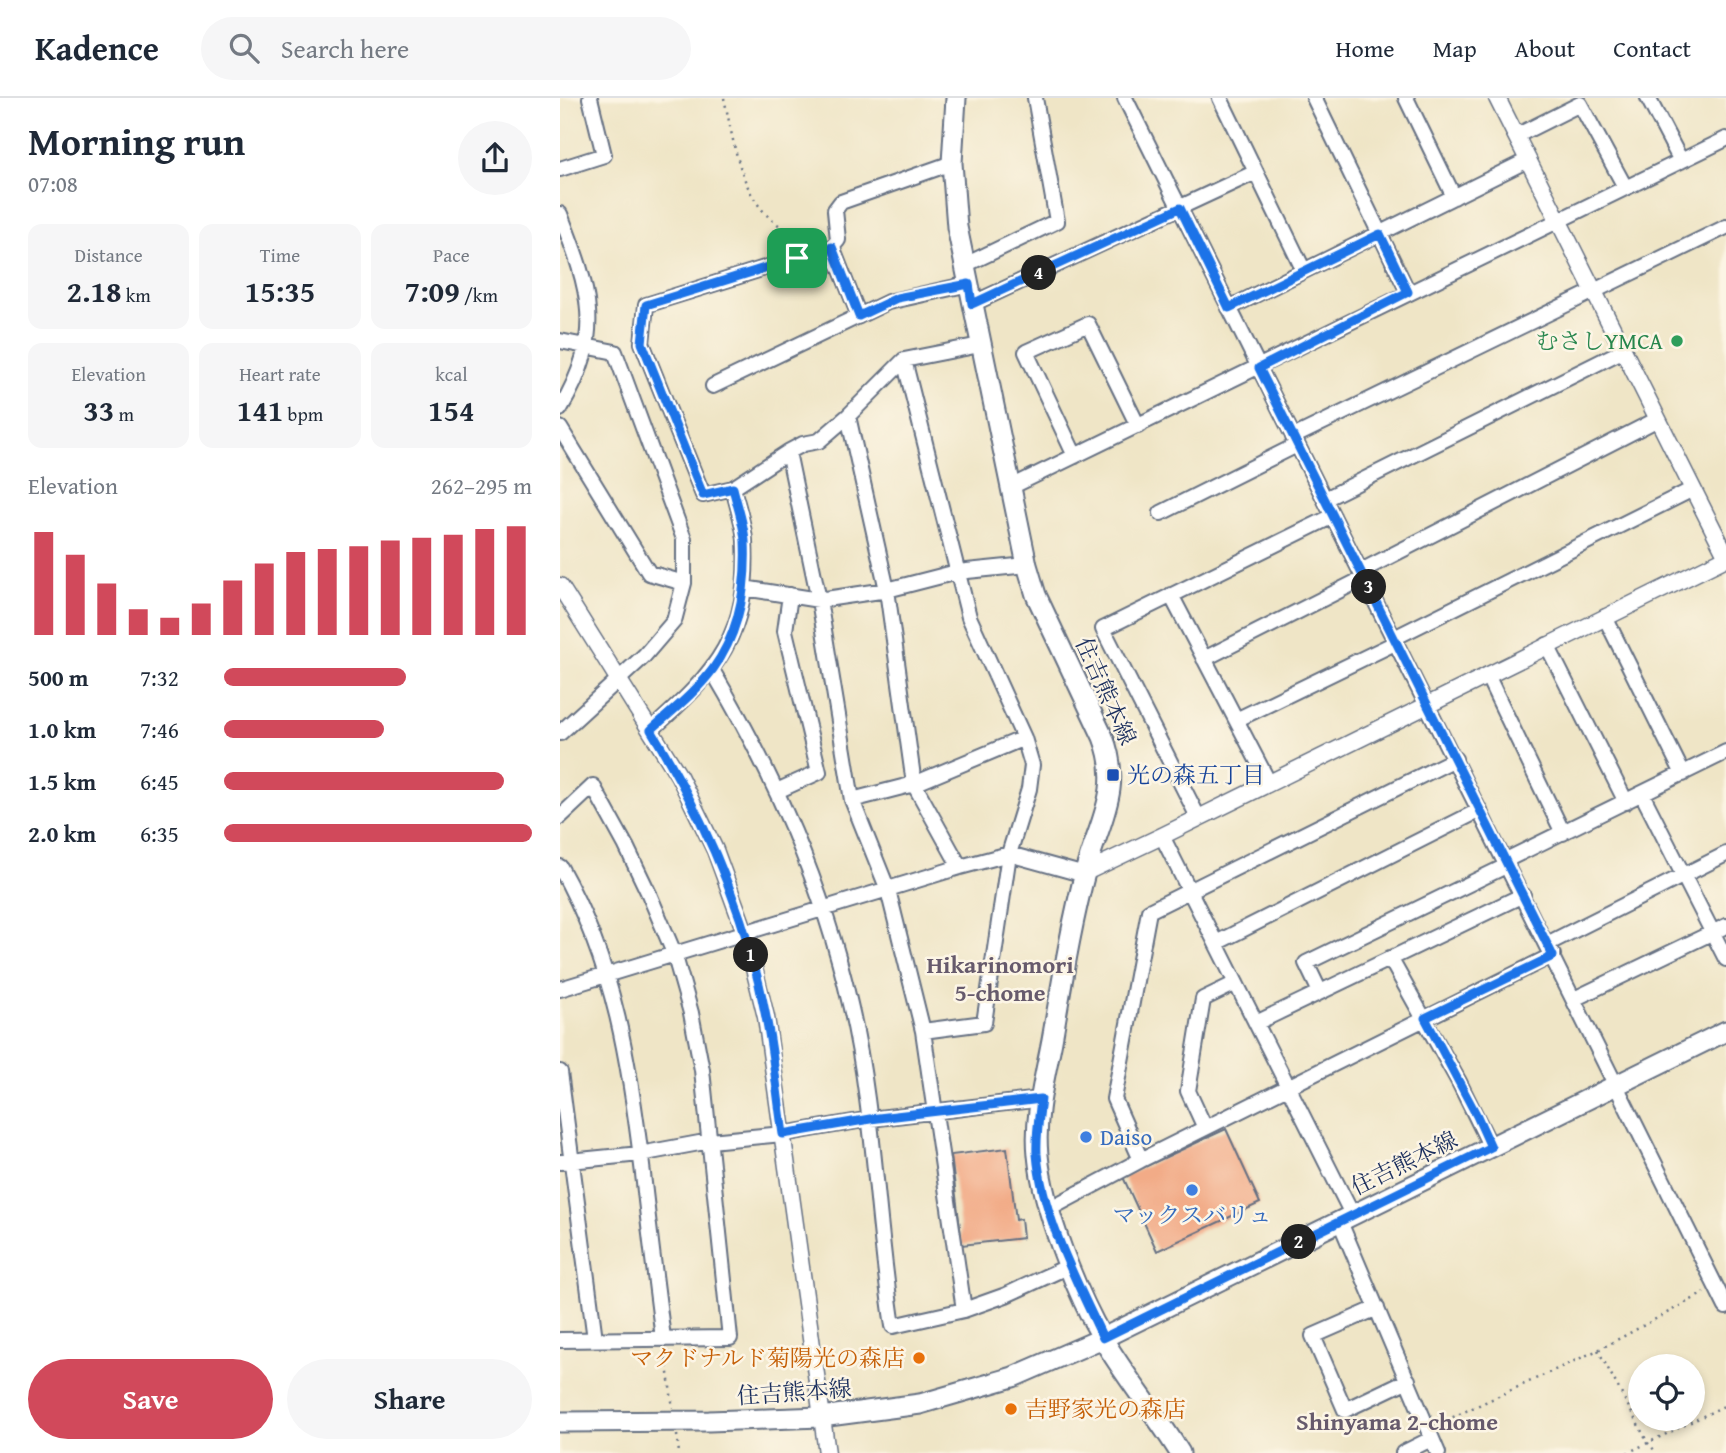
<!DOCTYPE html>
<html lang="en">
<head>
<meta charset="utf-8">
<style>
	:root { --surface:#fff; --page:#f6f6f7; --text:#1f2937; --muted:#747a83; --line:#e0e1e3; --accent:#d1495b }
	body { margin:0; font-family:"Gentium Book Plus","Noto Serif JP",serif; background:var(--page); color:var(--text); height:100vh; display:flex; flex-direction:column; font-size:26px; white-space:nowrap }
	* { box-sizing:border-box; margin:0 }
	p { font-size:23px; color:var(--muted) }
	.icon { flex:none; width:38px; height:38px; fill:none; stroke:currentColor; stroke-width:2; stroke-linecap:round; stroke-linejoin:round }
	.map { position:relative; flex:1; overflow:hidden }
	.sheet { display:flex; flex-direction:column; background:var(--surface); width:560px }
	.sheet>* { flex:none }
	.tools { position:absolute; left:1068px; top:1256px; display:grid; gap:14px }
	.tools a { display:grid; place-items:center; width:77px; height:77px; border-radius:50%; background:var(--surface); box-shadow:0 4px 10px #0003; font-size:35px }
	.pin { position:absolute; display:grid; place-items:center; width:60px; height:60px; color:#fff; margin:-30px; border-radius:14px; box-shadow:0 4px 10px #0006 }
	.km { position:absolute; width:35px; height:35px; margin:-18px; border-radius:50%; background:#222; color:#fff; font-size:19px; line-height:35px; text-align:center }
	.round { display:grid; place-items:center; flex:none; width:74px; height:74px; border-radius:37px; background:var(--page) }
	.overview { display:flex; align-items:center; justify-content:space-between; height:119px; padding:0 28px }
	h1 { font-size:38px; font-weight:700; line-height:52px }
	.figures { display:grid; grid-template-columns:repeat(3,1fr); gap:10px; height:119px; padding:7px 28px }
	.figures div { display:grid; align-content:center; border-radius:14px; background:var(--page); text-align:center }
	.figures b { font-size:30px; font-weight:700 }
	.figures small { font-size:19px; font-weight:400 }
	.figures p { font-size:19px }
	.chart { height:196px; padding:14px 28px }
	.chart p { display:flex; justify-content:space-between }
	.chart svg { width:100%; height:126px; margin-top:7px; stroke:var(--accent); stroke-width:6 }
	.button { display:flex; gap:14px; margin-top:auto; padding:14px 28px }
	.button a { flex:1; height:80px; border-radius:42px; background:var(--accent); color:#fff; font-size:28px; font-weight:700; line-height:80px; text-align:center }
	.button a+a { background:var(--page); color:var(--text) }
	ul { padding:0 28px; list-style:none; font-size:23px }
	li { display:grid; grid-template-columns:112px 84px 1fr; align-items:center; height:52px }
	li i { height:18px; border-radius:9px; background:var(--accent) }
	header { display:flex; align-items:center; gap:42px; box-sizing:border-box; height:98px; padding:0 35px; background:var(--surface); border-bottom:2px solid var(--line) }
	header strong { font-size:33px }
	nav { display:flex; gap:38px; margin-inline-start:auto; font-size:24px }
	.search { width:490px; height:63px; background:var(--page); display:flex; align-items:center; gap:18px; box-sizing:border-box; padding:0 24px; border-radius:38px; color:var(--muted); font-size:26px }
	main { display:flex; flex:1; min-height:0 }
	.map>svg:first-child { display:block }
	.building { fill:#f2ab87 }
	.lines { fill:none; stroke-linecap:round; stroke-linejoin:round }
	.minor-casing { stroke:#656f82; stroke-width:18 }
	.tertiary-casing { stroke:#656f82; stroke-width:19 }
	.secondary-casing { stroke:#656f82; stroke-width:23 }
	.path { stroke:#656f82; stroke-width:2.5; stroke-dasharray:2 5; stroke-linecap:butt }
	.minor { stroke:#fff; stroke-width:14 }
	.tertiary { stroke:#fff; stroke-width:16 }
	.secondary { stroke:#fff; stroke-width:19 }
	.route-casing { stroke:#fff; stroke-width:14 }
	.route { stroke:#1a73e8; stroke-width:9 }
	.leisure-dot { fill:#2e9e5b; stroke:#fcf5e5; stroke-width:2.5 }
	.transit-dot { fill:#1a4fb4; stroke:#fcf5e5; stroke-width:2.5 }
	.shop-dot { fill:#3f7fe0; stroke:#fcf5e5; stroke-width:2.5 }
	.food-dot { fill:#e8710a; stroke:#fcf5e5; stroke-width:2.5 }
	.labels { text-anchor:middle; stroke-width:5; stroke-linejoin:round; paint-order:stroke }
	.leisure-label { font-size:23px; fill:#27864d; stroke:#fcf5e5; text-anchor:end }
	.street-label { font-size:23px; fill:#1b2f5e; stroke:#fcf5e5 }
	.transit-label { font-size:23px; fill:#164399; stroke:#fcf5e5; text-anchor:start }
	.shop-label { font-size:23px; fill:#366cbe; stroke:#fcf5e5; text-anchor:start }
	.food-label { font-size:23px; fill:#c56008; stroke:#fcf5e5; text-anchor:end }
	.neighbourhood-label { font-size:24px; font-weight:bold; fill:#665a6c; stroke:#fcf5e5 }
</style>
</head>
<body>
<header>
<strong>Kadence</strong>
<div class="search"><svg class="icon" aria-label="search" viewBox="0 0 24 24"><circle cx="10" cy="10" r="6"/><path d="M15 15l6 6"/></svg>Search here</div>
<nav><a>Home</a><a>Map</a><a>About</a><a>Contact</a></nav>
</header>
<main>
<section class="sheet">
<div class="overview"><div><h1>Morning run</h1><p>07:08</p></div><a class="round"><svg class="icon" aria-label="share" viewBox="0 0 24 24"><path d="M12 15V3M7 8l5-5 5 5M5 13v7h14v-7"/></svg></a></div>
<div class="figures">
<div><p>Distance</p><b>2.18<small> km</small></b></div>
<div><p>Time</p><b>15:35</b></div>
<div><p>Pace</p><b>7:09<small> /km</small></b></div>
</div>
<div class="figures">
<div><p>Elevation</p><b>33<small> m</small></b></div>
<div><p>Heart rate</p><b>141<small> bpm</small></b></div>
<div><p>kcal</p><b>154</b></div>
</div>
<div class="chart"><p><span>Elevation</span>262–295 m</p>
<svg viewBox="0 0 160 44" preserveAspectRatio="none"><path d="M5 44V8M15 44V16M25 44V26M35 44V35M45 44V38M55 44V33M65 44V25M75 44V19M85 44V15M95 44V14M105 44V13M115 44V11M125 44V10M135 44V9M145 44V7M155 44V6"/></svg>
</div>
<ul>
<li><b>500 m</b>7:32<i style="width:59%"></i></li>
<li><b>1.0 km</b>7:46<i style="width:52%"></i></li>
<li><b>1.5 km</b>6:45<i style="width:91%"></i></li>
<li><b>2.0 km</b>6:35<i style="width:100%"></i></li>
</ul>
<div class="button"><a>Save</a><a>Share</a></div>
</section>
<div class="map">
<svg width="1166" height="1355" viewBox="0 0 1166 1355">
	<rect width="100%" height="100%" fill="#fcf5e5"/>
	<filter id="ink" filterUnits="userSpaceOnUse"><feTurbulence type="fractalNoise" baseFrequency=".0143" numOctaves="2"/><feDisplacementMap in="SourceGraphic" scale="14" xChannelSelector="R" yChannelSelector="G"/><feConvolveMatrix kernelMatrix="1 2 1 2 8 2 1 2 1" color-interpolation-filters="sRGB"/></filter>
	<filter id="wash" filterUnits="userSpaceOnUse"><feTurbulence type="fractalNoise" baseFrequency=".00686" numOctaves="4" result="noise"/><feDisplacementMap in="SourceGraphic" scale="28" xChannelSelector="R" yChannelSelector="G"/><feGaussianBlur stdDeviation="1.57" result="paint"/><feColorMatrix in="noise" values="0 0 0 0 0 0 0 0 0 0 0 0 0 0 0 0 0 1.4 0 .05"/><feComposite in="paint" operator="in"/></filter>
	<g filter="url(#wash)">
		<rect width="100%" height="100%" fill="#efe5c6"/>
		<g id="blocks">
			<path class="building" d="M666 1031 700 1105 597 1153 563 1079Z
				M447 1050 456 1122 461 1121 463 1140 402 1147 391 1057Z"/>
		</g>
	</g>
	<g filter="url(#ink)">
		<use href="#blocks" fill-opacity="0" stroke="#656f82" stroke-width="2"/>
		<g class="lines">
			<g class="minor-casing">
				<path id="minor" d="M565 0 1166 1209
					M660 0 744 173
					M754 0 848 194
					M846 0 894 99
					M1088 0 1121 63
					M956 38 1020 6 1065 89
					M392 65 281 104 275 112 278 142 272 149 86 207 82 245 143 397 173 390 228 354 243 346 259 343 288 318 344 262 420 247
					M0 71 44 57 30 0
					M0 116C30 192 45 236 0 311
					M272 149 299 218
					M405 167 497 123 475 0
					M412 206 696 74
					M669 210 968 62
					M0 243 55 254 124 441V485L114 523 84 558 0 635
					M344 262 409 519 464 640 472 667 469 691 449 756 424 925 363 933
					M153 288 328 204 409 186
					M288 318 327 492 354 686 400 769
					M0 330 89 475 124 485
					M733 339 1166 129
					M228 354 259 502 292 702 328 792 363 933 404 1212
					M515 358 466 254 528 226 578 328
					M451 389 1166 41
					M765 401 1064 252
					M601 415 737 347
					M801 473 1098 321
					M184 490 259 502 327 492 397 474 467 467
					M611 497 709 685
					M1045 519 1123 676
					M834 540 1133 391
					M987 547 1066 704
					M644 561 804 480
					M152 572C213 674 264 790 290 906 315 1011 316 1121 333 1228L404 1212 446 1197 509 1168
					M927 577 1003 735
					M676 622 837 544
					M91 632C157 573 190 537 185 443 184 426 177 407 173 390
					M217 693 259 674 225 533 230 497
					M1082 696 1166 861
					M292 702 354 686 464 640
					M0 719 33 688 66 748 89 796 114 855 131 915 142 972 170 1240 0 1242
					M638 719 543 531 773 418
					M602 738 793 1118
					M946 762 1166 654
					M0 769C55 867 70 967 83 1076 89 1131 96 1185 103 1240
					M656 845 920 712
					M987 846 1166 756
					M830 860 899 984 931 1049
					M0 891 400 769 449 756 525 777
					M760 894 746 865 948 767
					M1014 901 1166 828
					M696 925 963 797
					M0 974 35 1241
					M645 1030 628 993 643 901 676 885
					M581 1062 554 1001 589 813 895 661
					M0 1064 80 1056 150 1043 223 1036 310 1021 481 1001
					M489 1111 581 1062 993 857
					M780 1124 878 1355
					M817 1210 753 1238 785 1312 848 1282
					M843 1355 871 1341"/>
			</g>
			<g class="tertiary-casing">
				<path id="tertiary" d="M937 0 1166 457
					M0 488 119 678 155 752 185 834 206 919 267 1355
					M526 774 602 738 1166 460"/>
			</g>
			<g class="secondary-casing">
				<path id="secondary" d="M396 0 392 65 397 129 467 467 476 497 543 639C563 690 540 722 526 771 511 827 502 885 492 942 485 979 474 1019 478 1057 483 1111 516 1194 543 1241 566 1280 596 1316 620 1355
					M0 1324 149 1323 261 1319 360 1306 453 1279 543 1240 1166 933"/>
			</g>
			<path class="path" d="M164 0C175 47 180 109 229 133L235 146
				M1038 1252 1088 1345 1097 1355
				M105 1254 113 1310
				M880 1325 1038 1252 1144 1195
				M117 1337 119 1355
				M1067 1355 1166 1307"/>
			<use href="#minor" class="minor"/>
			<use href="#tertiary" class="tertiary"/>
			<use href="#secondary" class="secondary"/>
		</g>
	</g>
	<g class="lines" filter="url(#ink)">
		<g class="route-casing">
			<path id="route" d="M620 110 669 210 820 136 848 194 699 270 993 858 865 920 917 1018 931 1049 543 1240C517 1184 482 1118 477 1056 476 1038 479 1019 481 1001L310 1021 223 1036C217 997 214 958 206 919 187 817 145 721 91 632 112 613 136 594 153 571 180 534 187 489 185 443 184 426 177 407 173 390L143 397 82 245 86 207 272 149 299 218 337 200 409 186 412 206Z"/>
		</g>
		<use href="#route" class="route"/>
	</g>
	<circle class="leisure-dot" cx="1117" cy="243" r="7"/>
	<rect class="transit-dot" x="546" y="670" width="14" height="14" rx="3.5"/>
	<g class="shop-dot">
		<circle cx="526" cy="1039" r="7"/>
		<circle cx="632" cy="1092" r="7"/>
	</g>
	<g class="food-dot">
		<circle cx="359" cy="1260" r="7"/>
		<circle cx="451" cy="1311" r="7"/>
	</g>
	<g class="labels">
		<g class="leisure-label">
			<text x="1103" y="251">むさしYMCA</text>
		</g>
		<g class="street-label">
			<text transform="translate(546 593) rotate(66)" y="8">住吉熊本線</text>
			<text transform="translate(844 1065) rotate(-26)" y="8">住吉熊本線</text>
			<text transform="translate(234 1294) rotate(-4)" y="8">住吉熊本線</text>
		</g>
		<g class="transit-label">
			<text x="567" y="685">光の森五丁目</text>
		</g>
		<g class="shop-label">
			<text x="540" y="1047">Daiso</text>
			<text x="632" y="1125" text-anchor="middle">マックスバリュ</text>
		</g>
		<g class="food-label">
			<text x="345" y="1268">マクドナルド菊陽光の森店</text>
			<text x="465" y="1319" text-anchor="start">吉野家光の森店</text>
		</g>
		<g class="neighbourhood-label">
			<text x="440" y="875">Hikarinomori<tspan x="440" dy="28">5-chome</tspan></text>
			<text x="837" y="1332">Shinyama 2-chome</text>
		</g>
	</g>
</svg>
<div class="tools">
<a><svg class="icon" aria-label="locate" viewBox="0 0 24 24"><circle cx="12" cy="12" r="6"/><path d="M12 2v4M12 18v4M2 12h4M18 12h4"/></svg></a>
</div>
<div class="pin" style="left:237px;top:160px;background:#1e9e55"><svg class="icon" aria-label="arrive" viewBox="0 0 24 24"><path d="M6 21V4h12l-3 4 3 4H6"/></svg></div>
<b class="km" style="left:191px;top:857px">1</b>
<b class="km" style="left:739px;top:1144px">2</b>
<b class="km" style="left:809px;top:489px">3</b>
<b class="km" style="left:479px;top:175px">4</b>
</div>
</main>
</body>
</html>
